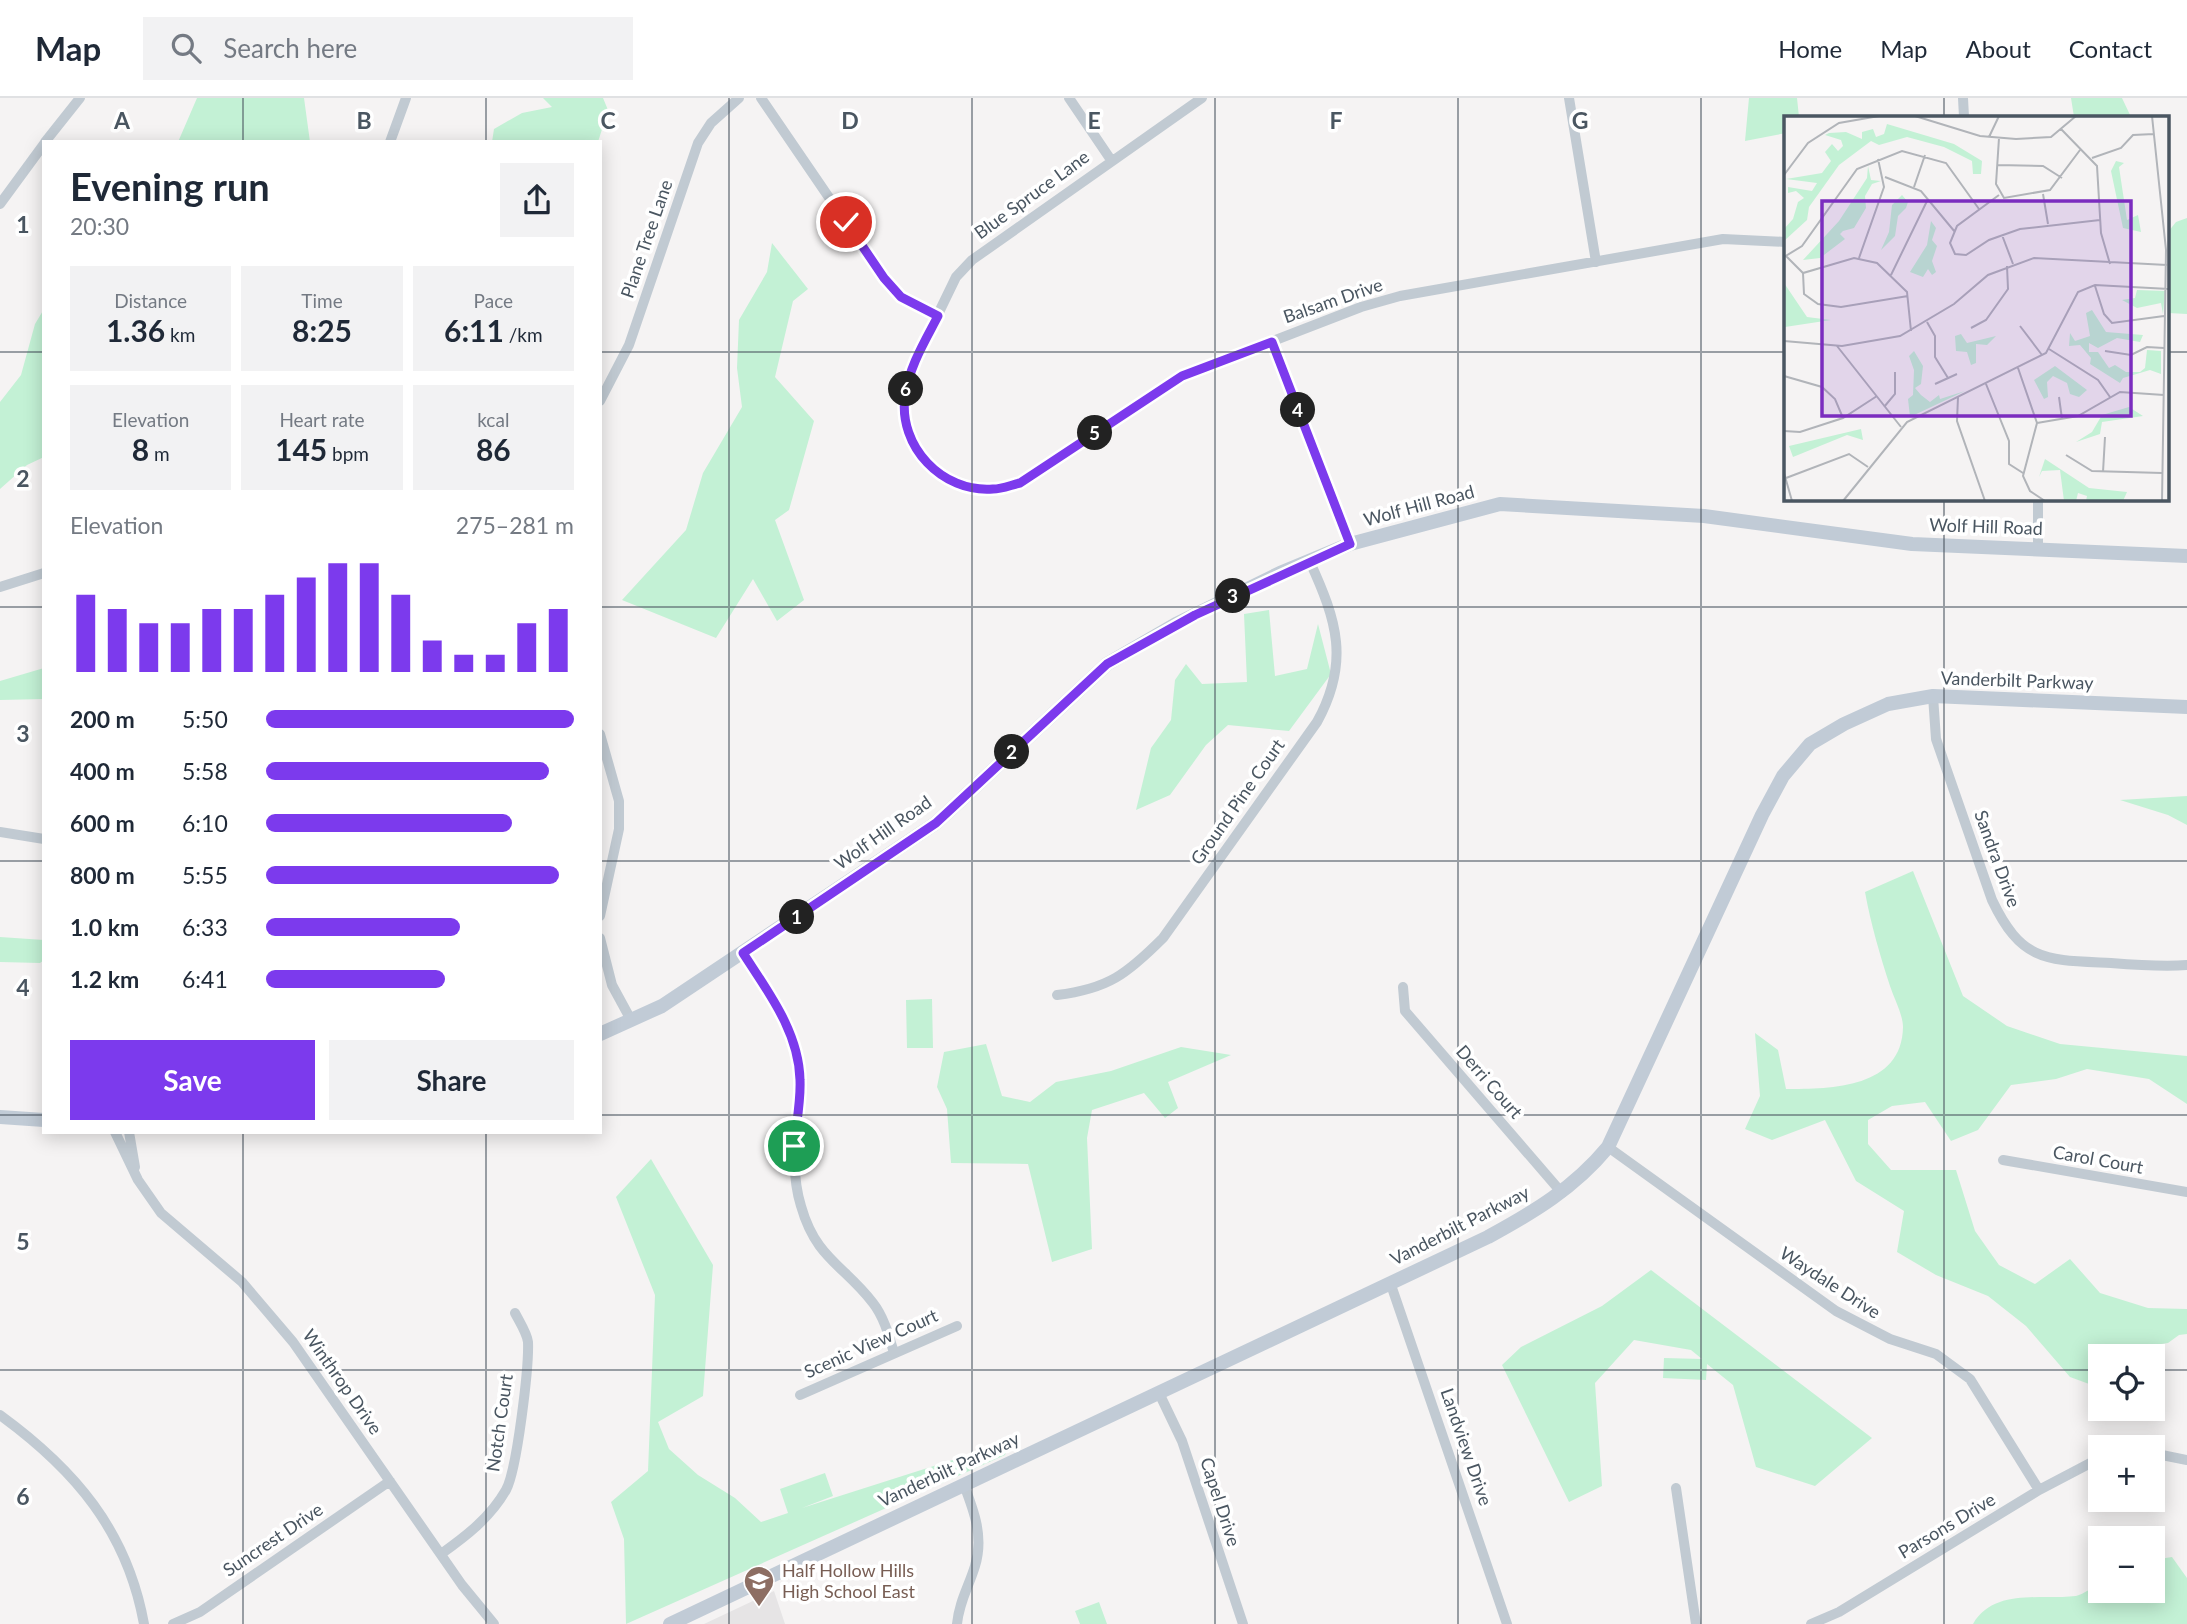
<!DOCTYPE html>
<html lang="en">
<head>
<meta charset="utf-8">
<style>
	:root { --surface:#fff; --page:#f2f2f3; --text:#1f2937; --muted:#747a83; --line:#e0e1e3; --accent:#7c3aed }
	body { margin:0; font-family:Lato,sans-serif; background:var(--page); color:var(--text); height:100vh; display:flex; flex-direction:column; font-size:26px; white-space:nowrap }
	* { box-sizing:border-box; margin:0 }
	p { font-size:23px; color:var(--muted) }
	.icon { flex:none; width:38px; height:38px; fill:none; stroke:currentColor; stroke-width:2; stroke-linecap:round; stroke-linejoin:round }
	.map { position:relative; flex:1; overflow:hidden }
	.side { position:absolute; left:42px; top:42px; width:560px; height:994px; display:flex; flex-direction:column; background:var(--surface); border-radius:0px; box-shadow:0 4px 18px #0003 }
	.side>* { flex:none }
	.controls { position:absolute; left:2088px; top:1246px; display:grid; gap:14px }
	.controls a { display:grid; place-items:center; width:77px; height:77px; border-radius:0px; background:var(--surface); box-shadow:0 4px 18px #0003; font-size:35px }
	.pin { position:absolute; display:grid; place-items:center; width:60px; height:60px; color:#fff; margin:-30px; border:4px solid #fff; border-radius:50%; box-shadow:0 2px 7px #0007 }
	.km { position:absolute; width:35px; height:35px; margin:-18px; border-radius:50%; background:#222; color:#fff; font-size:19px; line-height:35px; text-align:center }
	.round { display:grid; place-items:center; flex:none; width:74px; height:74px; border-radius:0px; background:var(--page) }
	.summary { display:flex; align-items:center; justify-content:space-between; height:119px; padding:0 28px }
	h1 { font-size:38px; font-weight:700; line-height:52px }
	.stats { display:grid; grid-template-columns:repeat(3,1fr); gap:10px; height:119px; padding:7px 28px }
	.stats div { display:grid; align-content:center; border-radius:0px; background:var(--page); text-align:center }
	.stats b { font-size:30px; font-weight:700 }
	.stats small { font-size:19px; font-weight:400 }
	.stats p { font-size:19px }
	.chart { height:196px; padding:14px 28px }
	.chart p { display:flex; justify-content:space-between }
	.chart svg { width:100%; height:126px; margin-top:7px; stroke:var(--accent); stroke-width:6 }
	.action { display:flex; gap:14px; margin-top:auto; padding:14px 28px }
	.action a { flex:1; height:80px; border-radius:0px; background:var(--accent); color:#fff; font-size:28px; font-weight:700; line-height:80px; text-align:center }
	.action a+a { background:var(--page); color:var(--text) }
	ul { padding:0 28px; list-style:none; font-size:23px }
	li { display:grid; grid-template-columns:112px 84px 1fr; align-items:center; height:52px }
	li i { height:18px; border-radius:9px; background:var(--accent) }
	header { display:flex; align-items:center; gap:42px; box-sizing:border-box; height:98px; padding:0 35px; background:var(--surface); border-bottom:2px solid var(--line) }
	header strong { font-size:33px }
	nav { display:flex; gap:38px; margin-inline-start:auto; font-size:24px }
	.search { width:490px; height:63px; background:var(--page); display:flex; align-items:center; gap:18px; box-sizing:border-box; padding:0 24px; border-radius:0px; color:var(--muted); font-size:26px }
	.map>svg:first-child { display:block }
	.education { fill:#e6e4e5 }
	.green { fill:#c3f1d5 }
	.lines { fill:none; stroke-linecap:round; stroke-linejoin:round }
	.street { stroke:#c1cad2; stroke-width:10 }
	.secondary { stroke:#c1cbd6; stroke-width:14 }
	.route-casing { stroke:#fff; stroke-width:14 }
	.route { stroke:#7c3aed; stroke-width:9 }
	.grid { fill:none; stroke:#4a5661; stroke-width:2; stroke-opacity:0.55 }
	.labels { text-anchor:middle; stroke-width:7; stroke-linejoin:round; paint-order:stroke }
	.street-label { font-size:18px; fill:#4a5661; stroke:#fff }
	.education-label { font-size:18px; fill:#785e54; stroke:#fff; text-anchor:start }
	.inset-road { fill:none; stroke:#b1b4b9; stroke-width:2 }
	.view { fill:#7b2cbf; fill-opacity:0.15; stroke:#7b2cbf; stroke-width:3.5 }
	.inset-edge { fill:none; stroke:#4a5661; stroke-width:3.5 }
	.grid-label { font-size:23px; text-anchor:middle; font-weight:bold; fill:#4a5661; stroke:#fff; stroke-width:7; stroke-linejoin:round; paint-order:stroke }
</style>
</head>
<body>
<header>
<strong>Map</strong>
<div class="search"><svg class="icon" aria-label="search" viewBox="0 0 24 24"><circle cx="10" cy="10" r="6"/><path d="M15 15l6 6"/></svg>Search here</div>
<nav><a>Home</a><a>Map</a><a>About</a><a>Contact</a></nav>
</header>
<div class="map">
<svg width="2187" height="1526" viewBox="0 0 2187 1526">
	<rect width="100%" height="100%" fill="#f5f3f3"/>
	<path class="education" d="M774 1493 785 1526H704Z"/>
	<path class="green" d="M197 0H304L310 44H178Z
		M543 0H603L608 12 598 44H492L494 31 522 15 552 9Z
		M1749 0H1797L1799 19H1786V35L1745 43Z
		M2071 0H2122L2131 19H2074Z
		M2187 120V216L2168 215V134L2176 124Z
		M772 145 808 191 793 203 775 279 814 323 789 412 775 422 804 502 777 523 753 481 716 540 622 502 686 432 703 375 742 309 737 270 739 222 767 174Z
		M44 211V359L27 367 0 391V304L21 277 35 226Z
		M1269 512 1275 578 1307 571 1318 526 1331 576 1289 633 1228 627 1206 647 1170 697 1136 712 1151 650 1171 622 1175 582 1186 566 1202 586 1247 584 1244 516Z
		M44 570V601L0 602V583Z
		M2187 698V727L2168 717 2120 702Z
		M1913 773 1963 898 2007 928 2060 946 2187 958V1006L2149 981 2087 971 2056 981 2011 987 1978 1032 1951 1043 1925 1004 1892 1008 1868 1022V1046L1891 1072H1956L1975 1133 1999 1167 2035 1186 2070 1161 2100 1195 2148 1210 2187 1211V1236L2179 1237 2168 1245 2128 1251 2124 1258H2100V1290L2070 1279 2026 1228 1988 1198 1936 1177 1897 1154 1904 1113 1856 1083 1825 1022 1772 1042 1745 1031 1760 998 1755 935 1778 952 1786 991C1832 991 1902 990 1903 929 1903 917 1894 900 1890 888 1880 857 1871 827 1865 794Z
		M0 839 44 842V862L40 865 0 864Z
		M932 901 933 950H907L906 902Z
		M986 946 1002 998 1030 1004 1056 984 1111 973 1181 949 1231 957 1168 984 1178 1010 1165 1020 1144 995 1092 1012 1087 1040 1092 1151 1052 1164 1028 1066 951 1065 947 1011 937 989 944 954Z
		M651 1061 713 1167 703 1298 658 1324 669 1351 698 1377 735 1400 761 1424 788 1415 780 1391 825 1375 833 1398 802 1410 1009 1344 1005 1357 626 1526 624 1441 611 1404 648 1373 655 1197 616 1099Z
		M1651 1172 1872 1340 1815 1388 1756 1369 1733 1287 1707 1266 1706 1282 1663 1280 1664 1260 1702 1261 1691 1252 1634 1242 1595 1285 1602 1388 1569 1404 1502 1267 1521 1249 1602 1208Z
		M2172 1459 2187 1480V1526H1973C1994 1490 2041 1502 2076 1498 2084 1496 2093 1489 2100 1484V1493H2152L2153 1462Z
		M1099 1504 1107 1526H1080L1075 1513Z"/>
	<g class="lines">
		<path class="street" d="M761 0 884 180 901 199 938 218
			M1069 0 1111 62
			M1202 0 972 162 956 179 911 272 904 318 910 341 922 360 941 378 965 388 993 391 1020 385 1182 278 1361 209 1400 198 1723 141 1786 144
			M1569 0 1596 164
			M1963 0 1964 19
			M45 44 80 0
			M390 44 406 0
			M0 106 44 46
			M1272 244 1350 446
			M600 303 629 247 698 45 711 25 739 0
			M2038 401V450
			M0 489 44 475
			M1933 598 1936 641 1992 802C2022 865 2047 862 2111 865 2136 867 2162 869 2187 867
			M600 636 619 703V731L600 818
			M0 734 44 741
			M600 840 612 887 631 922
			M743 855C768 894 802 937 800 985 799 1027 788 1066 801 1108 816 1161 844 1167 873 1205 884 1219 889 1238 894 1255
			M1403 889 1405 913 1562 1095
			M1057 897C1108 891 1127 876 1163 840L1317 624C1350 564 1337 523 1310 464
			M115 1034 138 1082 161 1115 242 1184 293 1244 462 1487 494 1526
			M129 1034 135 1069
			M1608 1049 1836 1213 1890 1241 1936 1256 1970 1281 2039 1392
			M2003 1062 2187 1094
			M1390 1184 1507 1526
			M1159 1295 1182 1343 1243 1526
			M800 1297 957 1228
			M0 1317C74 1371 127 1432 144 1526
			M2152 1355 2187 1362
			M1676 1390 1696 1526
			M441 1456C466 1438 490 1420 506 1392 517 1372 529 1269 528 1244 527 1235 519 1223 515 1215
			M173 1526 200 1514 390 1383
			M957 1526C959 1504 969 1488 975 1468 984 1439 974 1413 964 1387
			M1811 1526 1839 1514 2039 1392 2100 1360"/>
		<path class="secondary" d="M600 936 662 908 936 725 1107 566 1176 526 1280 475 1350 446 1500 406 1704 418 1912 446 2187 458
			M0 1019 44 1022
			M670 1526 1488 1139C1534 1114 1574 1090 1608 1049L1762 717 1783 678 1810 646 1844 626 1888 606 1933 598 2187 609"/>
	</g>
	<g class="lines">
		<g class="route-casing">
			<path id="route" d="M794 1048C796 1026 801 1004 800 982 799 934 768 894 743 855L936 725 1107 566 1195 517 1350 446 1272 244 1182 278 1020 385C1011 387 1002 391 993 391 942 395 898 348 905 298 909 269 925 243 938 218L901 199 884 180 846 124"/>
		</g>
		<use href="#route" class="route"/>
	</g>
	<path class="grid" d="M243 0V44M486 0V44M729 0V1526M972 0V1526M1215 0V1526M1458 0V1526M1701 0V1526M1944 0V19M0 254H44M600 254H1786M2168 254H2187M1944 401V1526M0 509H44M600 509H2187M0 763H44M600 763H2187M0 1017H44M600 1017H2187M243 1034V1526M486 1034V1526M0 1272H2100M2152 1272H2187"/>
	<defs>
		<g id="school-pin" transform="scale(1.575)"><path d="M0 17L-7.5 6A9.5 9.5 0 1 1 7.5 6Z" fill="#8d6e63" stroke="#fff"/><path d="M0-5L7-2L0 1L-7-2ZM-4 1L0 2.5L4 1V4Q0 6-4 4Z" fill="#fff"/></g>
	</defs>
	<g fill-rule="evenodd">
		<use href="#school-pin" x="759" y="1483"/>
	</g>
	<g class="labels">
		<g class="street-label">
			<text transform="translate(1032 97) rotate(-36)" y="6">Blue Spruce Lane</text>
			<text transform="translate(647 141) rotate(-71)" y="6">Plane Tree Lane</text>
			<text transform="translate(1333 203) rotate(-19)" y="6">Balsam Drive</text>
			<text transform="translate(1419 408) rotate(-15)" y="6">Wolf Hill Road</text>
			<text transform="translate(1986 429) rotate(2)" y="6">Wolf Hill Road</text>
			<text transform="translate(2017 583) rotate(2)" y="6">Vanderbilt Parkway</text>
			<text transform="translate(1238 704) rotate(-55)" y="6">Ground Pine Court</text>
			<text transform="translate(883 735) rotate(-35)" y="6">Wolf Hill Road</text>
			<text transform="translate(1997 761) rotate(70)" y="6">Sandra Drive</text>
			<text transform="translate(1489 984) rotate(49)" y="6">Derri Court</text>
			<text transform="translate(2098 1062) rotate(10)" y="6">Carol Court</text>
			<text transform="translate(1460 1128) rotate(-27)" y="6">Vanderbilt Parkway</text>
			<text transform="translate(1830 1185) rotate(33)" y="6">Waydale Drive</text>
			<text transform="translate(871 1246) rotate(-24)" y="6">Scenic View Court</text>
			<text transform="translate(342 1284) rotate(55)" y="6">Winthrop Drive</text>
			<text transform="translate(500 1325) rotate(-82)" y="6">Notch Court</text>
			<text transform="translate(1466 1349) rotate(71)" y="6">Landview Drive</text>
			<text transform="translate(949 1372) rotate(-25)" y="6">Vanderbilt Parkway</text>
			<text transform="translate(1220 1404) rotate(72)" y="6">Capel Drive</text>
			<text transform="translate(1947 1428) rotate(-31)" y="6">Parsons Drive</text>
			<text transform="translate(273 1442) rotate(-34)" y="6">Suncrest Drive</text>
		</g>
		<g class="education-label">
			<text x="782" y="1479">Half Hollow Hills<tspan x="782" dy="21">High School East</tspan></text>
		</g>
	</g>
	<g transform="translate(1784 18)">
		<rect width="385" height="385" fill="#f5f3f3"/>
		<path d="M103 8 170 28 198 45 197 58H189L188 45 160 31 123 21 95 29 87 25 55 49 25 91 23 104 0 125V113L9 103 14 86 20 82 12 75 4 77V71L28 75 33 67 2 63 38 57 47 45 41 36 48 28 54 35 59 30 57 24 41 19 45 17 62 16 78 23V16L89 13 92 21 100 18ZM332 45 340 47 335 51 343 104 354 99 357 116 339 112 327 55ZM84 50 87 64 97 65 88 68 81 80 82 92 70 112 59 115 56 118 61 123 36 142 19 144 55 105 83 62ZM118 79 124 86 122 92 114 100 111 120 97 134 105 116 108 89ZM147 105 152 112 148 124 153 130 148 145 152 156 148 159 144 153 139 161 126 156 143 129ZM0 167 23 201 47 204 1 211ZM353 174 381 175 379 198 377 187 353 192 338 184 351 182ZM308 194 322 216 359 219 356 226 333 222 314 232 305 227V236H314L325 252 331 249 342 256H356L361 252 363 234 377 235V258L366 254 339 262 336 267 306 248 307 242 296 229 285 230 286 217 291 225 306 220 302 197ZM177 218 183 227 212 220 203 229 192 228V247L187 249 183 236 172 235 171 220ZM130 235 139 250 137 268 131 272 137 279 146 286 155 279 156 283 181 275 126 301 124 283 129 279 130 254 125 240ZM271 250 303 274 295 281 286 278 283 267 269 260 263 266 264 281 260 283 250 264ZM345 291 359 300 318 306 316 318 292 326 308 316 318 299ZM77 313 79 324 63 319 9 341 5 330ZM261 343 305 372 343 376 339 385H302L303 380 294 377 292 385H280L276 354 258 355 255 361Z" fill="#c3f1d5"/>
		<path class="inset-road" d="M131 0 196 20 232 23 267 21 292 0M368 0 382 134 378 385M277 13 313 50 317 117 326 148M205 21 215 0M215 22 212 68 220 82 266 74 296 34M308 42 337 32 349 19 370 18M213 49 259 50 278 62M0 59 24 27 55 7 95 0M101 61 137 75 171 116M130 71 141 39M259 78 264 108M215 79 173 110 166 127 171 138 182 139 205 124 236 113 316 104M218 119 229 148M2 140 19 157 70 142 93 147 123 176 127 215M0 141 18 130 73 53 118 35 162 47 195 93M75 142 100 71 94 43M19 157 20 178 34 188 57 191 124 180M107 159 144 83M311 170 320 198 328 207 380 200M143 206 151 220V241L164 262M236 210 258 239M187 212 202 204 224 173 223 150M0 225 58 230 116 220 170 188 204 159 250 142 383 149M53 230 117 311M265 233 314 264 326 281M321 235 347 239 363 231 380 232M234 252 253 307 239 360 246 375 261 385M0 260 38 271 51 283 59 302M151 268 173 258M202 268 225 325V348L239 357M174 281 173 305 201 385M275 281 278 303M100 291 111 278V256M253 307 294 300 336 276 380 279M0 315 16 316 59 302 93 280M282 339 308 355 378 357M319 356 321 321M0 357 8 385M2 362 65 338 84 351M59 385 123 306 262 237 294 176 311 169 385 173"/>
		<path class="view" d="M38 85H347V300H38Z"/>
		<rect width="385" height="385" class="inset-edge"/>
	</g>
	<g class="grid-label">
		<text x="122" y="31">A</text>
		<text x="364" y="31">B</text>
		<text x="608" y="31">C</text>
		<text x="850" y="31">D</text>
		<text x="1094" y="31">E</text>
		<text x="1336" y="31">F</text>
		<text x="1580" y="31">G</text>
		<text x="23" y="135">1</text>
		<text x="23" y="389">2</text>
		<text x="23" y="644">3</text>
		<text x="23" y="898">4</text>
		<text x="23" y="1152">5</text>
		<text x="23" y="1407">6</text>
	</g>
</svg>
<div class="controls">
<a><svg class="icon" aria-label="locate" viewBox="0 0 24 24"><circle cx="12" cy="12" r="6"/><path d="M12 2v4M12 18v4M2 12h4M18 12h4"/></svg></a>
<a>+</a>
<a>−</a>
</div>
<div class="pin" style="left:794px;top:1048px;background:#1e9e55"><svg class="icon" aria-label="arrive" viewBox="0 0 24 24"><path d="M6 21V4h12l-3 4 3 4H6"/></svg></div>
<div class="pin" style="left:846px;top:124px;background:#d93025"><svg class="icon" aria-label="check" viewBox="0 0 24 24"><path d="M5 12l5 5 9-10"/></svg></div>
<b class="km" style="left:797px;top:819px">1</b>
<b class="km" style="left:1012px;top:654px">2</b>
<b class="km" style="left:1233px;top:498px">3</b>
<b class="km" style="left:1298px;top:312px">4</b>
<b class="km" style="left:1095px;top:335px">5</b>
<b class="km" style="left:906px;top:291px">6</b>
<section class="side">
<div class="summary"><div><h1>Evening run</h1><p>20:30</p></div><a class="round"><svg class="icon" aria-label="share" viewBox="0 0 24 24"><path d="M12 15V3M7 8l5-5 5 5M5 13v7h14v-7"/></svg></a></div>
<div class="stats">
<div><p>Distance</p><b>1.36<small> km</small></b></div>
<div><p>Time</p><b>8:25</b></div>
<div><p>Pace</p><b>6:11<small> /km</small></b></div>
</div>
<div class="stats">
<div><p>Elevation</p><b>8<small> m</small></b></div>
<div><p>Heart rate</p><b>145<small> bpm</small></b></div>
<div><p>kcal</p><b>86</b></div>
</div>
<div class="chart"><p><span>Elevation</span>275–281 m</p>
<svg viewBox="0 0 160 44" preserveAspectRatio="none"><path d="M5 44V17M15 44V22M25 44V27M35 44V27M45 44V22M55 44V22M65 44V17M75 44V11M85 44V6M95 44V6M105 44V17M115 44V33M125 44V38M135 44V38M145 44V27M155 44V22"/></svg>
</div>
<ul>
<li><b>200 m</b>5:50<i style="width:100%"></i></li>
<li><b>400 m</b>5:58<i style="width:92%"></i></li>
<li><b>600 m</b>6:10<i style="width:80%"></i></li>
<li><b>800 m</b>5:55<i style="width:95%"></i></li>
<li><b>1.0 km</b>6:33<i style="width:63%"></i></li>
<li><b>1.2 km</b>6:41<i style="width:58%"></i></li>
</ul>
<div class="action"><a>Save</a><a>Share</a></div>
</section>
</div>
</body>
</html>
